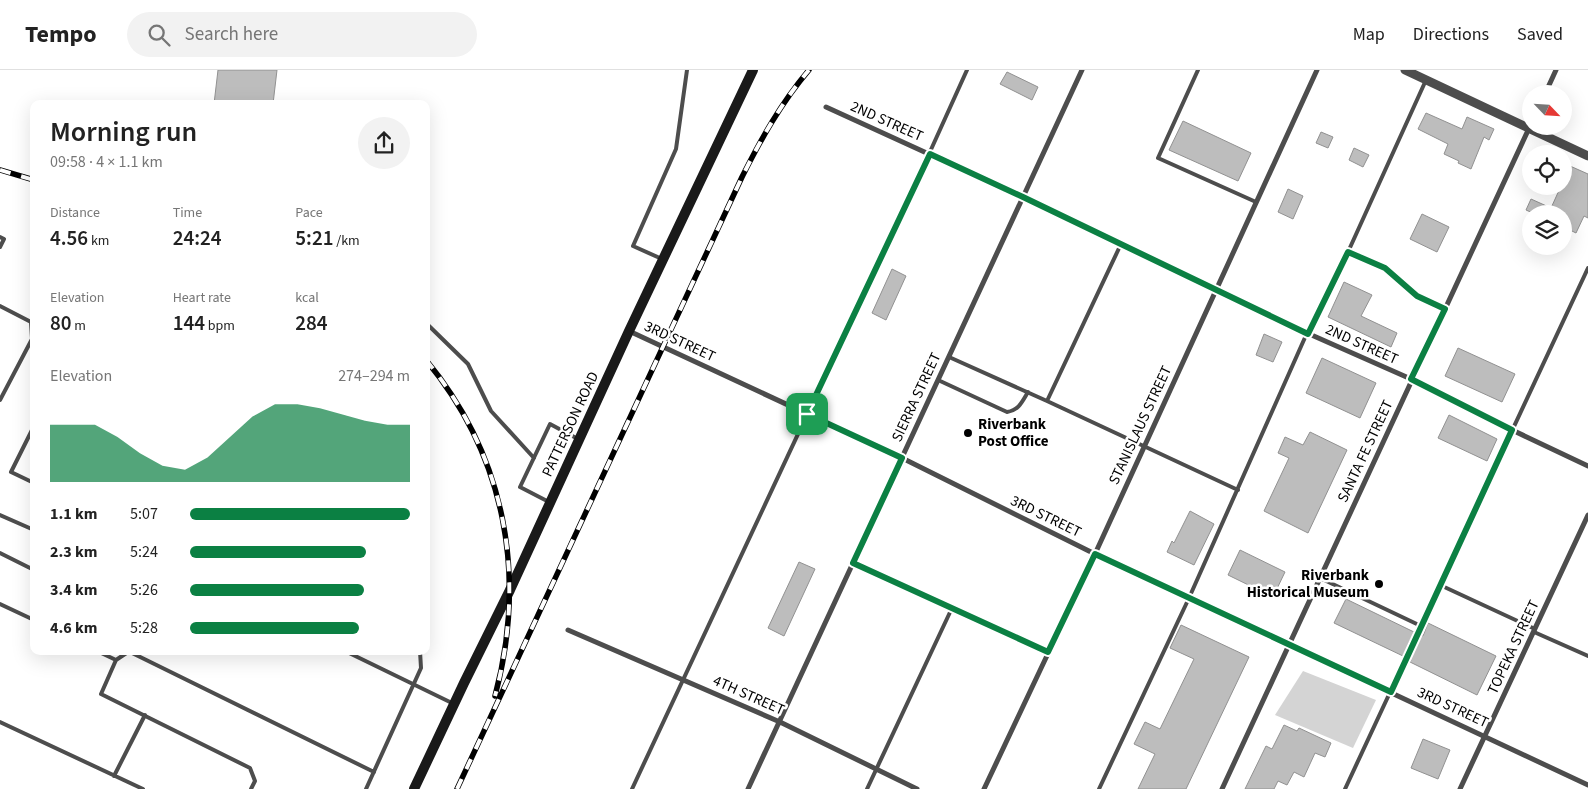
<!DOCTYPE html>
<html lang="en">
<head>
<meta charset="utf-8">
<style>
	:root { --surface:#fff; --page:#f2f2f2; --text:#222; --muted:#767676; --line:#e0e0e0; --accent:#0b8043 }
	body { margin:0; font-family:"Source Sans 3",sans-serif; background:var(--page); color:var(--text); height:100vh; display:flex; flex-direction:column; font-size:19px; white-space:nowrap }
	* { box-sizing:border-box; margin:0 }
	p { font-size:16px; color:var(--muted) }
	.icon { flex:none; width:28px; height:28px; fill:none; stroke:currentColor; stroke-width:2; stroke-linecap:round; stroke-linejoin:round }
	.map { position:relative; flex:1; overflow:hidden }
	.details { position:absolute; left:30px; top:30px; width:400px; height:555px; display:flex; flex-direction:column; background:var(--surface); border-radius:10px; box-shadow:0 5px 20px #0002 }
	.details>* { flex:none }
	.needle { width:32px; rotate:115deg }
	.buttons { position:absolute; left:1522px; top:15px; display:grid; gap:10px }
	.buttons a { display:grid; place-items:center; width:50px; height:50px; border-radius:50%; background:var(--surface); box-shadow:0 5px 20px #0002; font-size:25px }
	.pin { position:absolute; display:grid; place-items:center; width:42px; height:42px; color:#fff; margin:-21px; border-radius:10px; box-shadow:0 2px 8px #0006 }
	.round { display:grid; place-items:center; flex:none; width:52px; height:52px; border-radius:26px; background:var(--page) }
	.overview { display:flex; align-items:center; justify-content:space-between; height:85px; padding:0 20px }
	h1 { font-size:28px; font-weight:600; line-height:38px }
	.figures { display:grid; grid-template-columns:repeat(3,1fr); gap:8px; height:85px; padding:5px 20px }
	.figures div { display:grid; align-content:center }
	.figures b { font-size:21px; font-weight:600 }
	.figures small { font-size:14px; font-weight:400 }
	.figures p { font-size:14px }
	.chart { height:140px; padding:10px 20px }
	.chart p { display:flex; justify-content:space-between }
	.chart svg { width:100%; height:90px; margin-top:5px; fill:var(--accent); opacity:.7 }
	ul { padding:0 20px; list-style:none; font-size:16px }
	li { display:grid; grid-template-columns:80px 60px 1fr; align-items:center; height:38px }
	li i { height:12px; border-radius:6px; background:var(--accent) }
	header { display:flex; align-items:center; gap:30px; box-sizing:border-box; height:70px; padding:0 25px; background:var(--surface); border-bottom:1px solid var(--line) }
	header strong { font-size:24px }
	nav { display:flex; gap:28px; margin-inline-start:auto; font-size:18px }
	.search { width:350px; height:45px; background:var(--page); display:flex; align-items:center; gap:12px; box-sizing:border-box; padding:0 18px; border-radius:28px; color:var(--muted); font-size:19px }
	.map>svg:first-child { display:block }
	.green { fill:#d4d4d4 }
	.building { fill:#bdbdbd; stroke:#919191 }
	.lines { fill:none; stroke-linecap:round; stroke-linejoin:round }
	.service { stroke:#4d4d4d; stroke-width:4 }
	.minor { stroke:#4d4d4d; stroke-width:5 }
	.tertiary { stroke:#4d4d4d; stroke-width:9 }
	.secondary { stroke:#1a1a1a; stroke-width:10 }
	.rail-casing { stroke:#000; stroke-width:5.5 }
	.rail { stroke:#fff; stroke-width:4; stroke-dasharray:11; stroke-linecap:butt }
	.route-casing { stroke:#fff; stroke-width:10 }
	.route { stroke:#0b8043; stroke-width:6 }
	.poi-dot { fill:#000; stroke:#fff; stroke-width:2 }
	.labels { text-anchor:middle; stroke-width:5; stroke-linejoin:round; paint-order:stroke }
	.street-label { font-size:15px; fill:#000; stroke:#fff }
	.poi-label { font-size:15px; font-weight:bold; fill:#000; stroke:#fff; text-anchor:start }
</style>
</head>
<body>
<header>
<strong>Tempo</strong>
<div class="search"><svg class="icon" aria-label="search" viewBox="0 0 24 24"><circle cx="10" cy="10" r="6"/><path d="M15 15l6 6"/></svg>Search here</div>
<nav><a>Map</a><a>Directions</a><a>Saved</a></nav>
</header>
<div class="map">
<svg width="1588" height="719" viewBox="0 0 1588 719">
	<rect width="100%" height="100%" fill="#fff"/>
	<path class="green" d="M1303 601 1376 630 1353 678 1275 645Z"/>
	<path class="building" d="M218 0H277L273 34H214Z
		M1007 2 1038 17 1032 30 1000 14Z
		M1426 43 1462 59 1467 47 1494 59 1489 70 1484 67 1471 99 1458 93 1459 91 1444 84 1448 74 1418 59Z
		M1183 51 1251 83 1238 111 1169 80Z
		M1321 62 1333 67 1328 78 1316 73Z
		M1354 78 1369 85 1363 97 1349 90Z
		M1570 96 1588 104V148L1584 146 1576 163 1564 157V144H1535L1526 140 1531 129 1551 138 1561 116H1564V111Z
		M1288 119 1303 126 1293 149 1278 142Z
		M1422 144 1449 157 1437 182 1410 169Z
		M892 199 906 206 886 250 872 243Z
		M1344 212 1372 225 1361 246 1397 263 1391 277 1328 247Z
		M1264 264 1282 272 1273 292 1256 285Z
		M1458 278 1515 304 1502 332 1445 306Z
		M1322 288 1376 313 1360 348 1306 323Z
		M1449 345 1497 369 1487 391 1438 368Z
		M1310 362 1347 380 1308 463 1264 441 1289 388 1278 383 1285 367 1303 375Z
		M1190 441 1214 454 1194 495 1167 482 1172 471 1174 473Z
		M1240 480 1285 502 1273 527 1228 505Z
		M799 492 815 499 784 566 768 558Z
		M1346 529 1414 562 1403 586 1334 553Z
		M1428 553 1496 586 1477 625 1410 592 1411 590 1410 589 1421 565 1423 566Z
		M1181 555 1249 587 1186 719H1138L1155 684 1134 674 1145 652 1160 659 1194 589 1170 578Z
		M1284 655 1297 661 1299 658 1331 673 1325 687 1315 683 1304 707 1294 702 1287 715 1278 711 1274 719H1245L1266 676 1272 679Z
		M1423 669 1450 680 1438 709 1411 698Z"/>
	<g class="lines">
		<path class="service" d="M1198 0 1158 88 1256 132
			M1426 10 1348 182 1385 197 1417 226 1445 239
			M0 167 4 169 0 177
			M1121 174 1047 331 1238 420
			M662 189 633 176 676 79 687 0
			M0 236 31 252 32 269 0 330
			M426 253 468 294 491 341 534 388
			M949 287 1047 331
			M938 310 1007 342C1019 340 1022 332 1028 322
			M34 356 11 402 34 413
			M549 432 520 417 550 354 578 369
			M0 445 34 460
			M0 483 34 500
			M853 493 1049 582
			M1320 508 1421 556
			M0 534 34 550
			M1535 559 1440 515 1588 198
			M1534 562 1588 586
			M97 581 116 590
			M128 581 374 702
			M345 581 454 634
			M128 582 116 590 101 624 250 698 255 711 251 719
			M0 652 143 719
			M114 706 145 645
			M366 719 421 598 420 581
			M632 719 929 84 967 0
			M867 719 952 538
			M1099 719 1189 528 1307 263 1348 182
			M1345 719 1440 515"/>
		<path class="minor" d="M1545 24 1556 0
			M826 37 1023 127 1307 263 1411 309 1512 360 1588 396
			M629 261 902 388 1095 484 1588 715
			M568 560 780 652 917 719
			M748 719 1082 0
			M984 719 1095 484 1317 0
			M1222 719 1531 54
			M1460 719 1588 445"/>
		<path class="tertiary" d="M1405 0 1588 86"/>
		<path class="secondary" d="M414 719 464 613 510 520 629 261 753 0"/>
		<g class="rail-casing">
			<path id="rail" d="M0 100 34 110
				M426 290C506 387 527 506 495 626
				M457 719 742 107C761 69 781 33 809 0"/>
		</g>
		<use href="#rail" class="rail"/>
	</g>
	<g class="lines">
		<g class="route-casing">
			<path id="route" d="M930 84 1023 127 1308 264 1348 182 1385 198 1417 226 1445 239 1411 309 1512 360 1391 622 1095 484 1048 582 853 493 902 388 807 344Z"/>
		</g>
		<use href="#route" class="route"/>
	</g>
	<g class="poi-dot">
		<circle cx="968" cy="363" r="5"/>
		<circle cx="1379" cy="514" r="5"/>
	</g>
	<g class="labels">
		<g class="street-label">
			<text transform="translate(887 51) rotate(24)" y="5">2ND STREET</text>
			<text transform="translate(680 271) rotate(25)" y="5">3RD STREET</text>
			<text transform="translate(1362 274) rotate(24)" y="5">2ND STREET</text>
			<text transform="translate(916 327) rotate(-65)" y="5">SIERRA STREET</text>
			<text transform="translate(570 354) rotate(-65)" y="5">PATTERSON ROAD</text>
			<text transform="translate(1140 355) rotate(-65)" y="5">STANISLAUS STREET</text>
			<text transform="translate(1365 381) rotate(-65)" y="5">SANTA FE STREET</text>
			<text transform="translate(1046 446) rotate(26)" y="5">3RD STREET</text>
			<text transform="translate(1513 577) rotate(-65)" y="5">TOPEKA STREET</text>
			<text transform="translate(749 625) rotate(24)" y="5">4TH STREET</text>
			<text transform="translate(1453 637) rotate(25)" y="5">3RD STREET</text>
		</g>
		<g class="poi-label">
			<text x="978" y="359">Riverbank<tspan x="978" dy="17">Post Office</tspan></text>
			<text x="1369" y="510" text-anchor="end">Riverbank<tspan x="1369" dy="17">Historical Museum</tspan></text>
		</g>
	</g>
</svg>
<div class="buttons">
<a><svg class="needle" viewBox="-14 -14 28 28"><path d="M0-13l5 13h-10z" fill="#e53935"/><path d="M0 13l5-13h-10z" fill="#767676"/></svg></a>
<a><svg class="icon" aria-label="locate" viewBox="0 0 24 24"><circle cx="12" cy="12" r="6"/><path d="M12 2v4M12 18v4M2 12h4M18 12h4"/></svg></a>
<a><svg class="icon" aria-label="layers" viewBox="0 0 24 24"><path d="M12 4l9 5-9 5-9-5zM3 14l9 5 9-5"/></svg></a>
</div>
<div class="pin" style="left:807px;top:344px;background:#1e9e55"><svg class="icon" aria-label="arrive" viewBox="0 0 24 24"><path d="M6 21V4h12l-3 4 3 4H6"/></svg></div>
<section class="details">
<div class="overview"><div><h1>Morning run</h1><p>09:58 · 4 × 1.1 km</p></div><a class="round"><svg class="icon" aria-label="share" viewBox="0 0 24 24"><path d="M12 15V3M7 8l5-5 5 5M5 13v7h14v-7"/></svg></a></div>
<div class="figures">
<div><p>Distance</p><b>4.56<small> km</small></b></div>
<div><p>Time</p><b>24:24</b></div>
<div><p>Pace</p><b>5:21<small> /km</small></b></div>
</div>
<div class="figures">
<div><p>Elevation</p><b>80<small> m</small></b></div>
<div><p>Heart rate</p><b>144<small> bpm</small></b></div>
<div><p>kcal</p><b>284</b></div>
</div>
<div class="chart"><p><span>Elevation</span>274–294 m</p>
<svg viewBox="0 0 160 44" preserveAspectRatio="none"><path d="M0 44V16L10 16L20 16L30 22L40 30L50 36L60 38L70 32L80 22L90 12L100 6L110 6L120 8L130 11L140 14L150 16L160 16V44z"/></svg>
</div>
<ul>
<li><b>1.1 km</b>5:07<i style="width:100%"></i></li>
<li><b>2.3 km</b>5:24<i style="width:80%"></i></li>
<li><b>3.4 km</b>5:26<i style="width:79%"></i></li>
<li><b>4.6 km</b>5:28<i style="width:77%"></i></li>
</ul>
</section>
</div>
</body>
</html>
